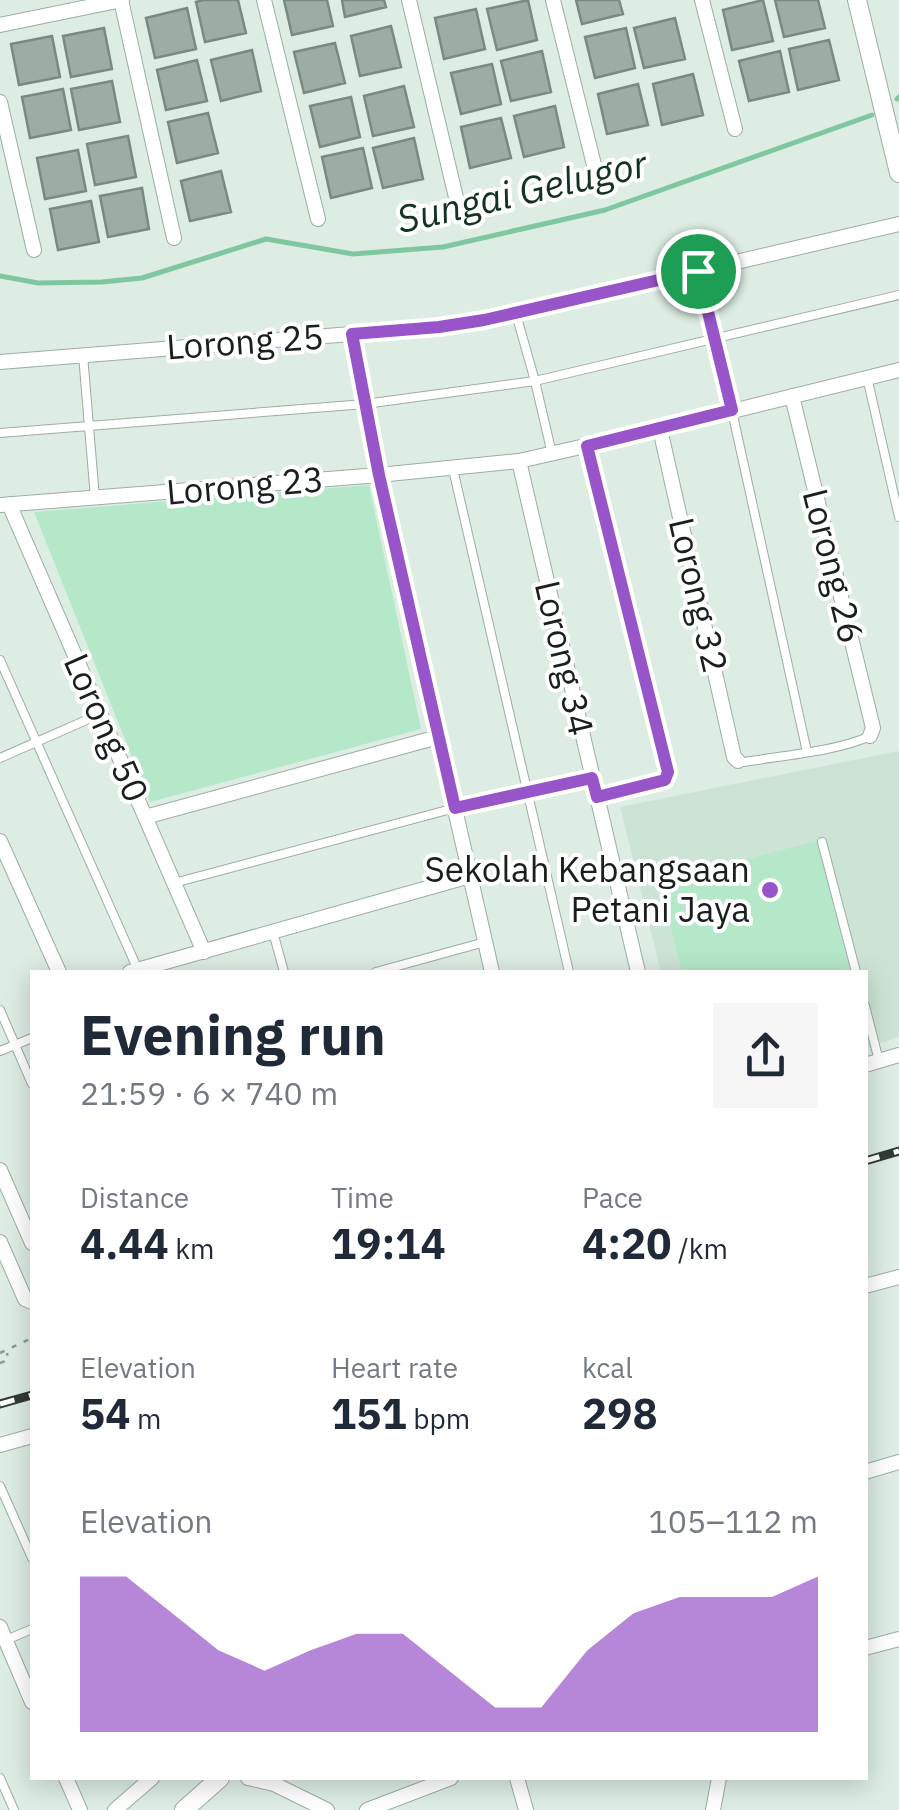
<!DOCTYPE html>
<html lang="en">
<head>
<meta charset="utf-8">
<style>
	:root { --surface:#fff; --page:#f6f6f7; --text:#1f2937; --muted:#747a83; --accent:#9854c9 }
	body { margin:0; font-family:"IBM Plex Sans",sans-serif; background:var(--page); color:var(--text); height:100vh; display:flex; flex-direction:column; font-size:38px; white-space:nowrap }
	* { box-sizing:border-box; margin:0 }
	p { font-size:32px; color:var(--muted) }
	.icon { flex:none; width:55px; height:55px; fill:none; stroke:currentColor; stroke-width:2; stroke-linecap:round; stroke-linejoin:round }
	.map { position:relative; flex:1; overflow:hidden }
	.panel { position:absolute; left:30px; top:970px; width:838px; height:810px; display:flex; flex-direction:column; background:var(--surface); border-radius:0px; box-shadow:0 5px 25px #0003 }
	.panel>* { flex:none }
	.pin { position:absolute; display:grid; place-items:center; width:85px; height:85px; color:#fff; margin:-42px; border:5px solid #fff; border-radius:50%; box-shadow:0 2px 10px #0007 }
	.round { display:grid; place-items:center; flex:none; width:105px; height:105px; border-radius:0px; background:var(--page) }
	.overview { display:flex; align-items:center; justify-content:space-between; height:170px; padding:0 50px }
	h1 { font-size:55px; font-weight:800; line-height:75px }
	.stats { display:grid; grid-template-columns:repeat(3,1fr); gap:15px; height:170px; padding:10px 50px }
	.stats div { display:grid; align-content:center }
	.stats b { font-size:42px; font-weight:800 }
	.stats small { font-size:28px; font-weight:400 }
	.stats p { font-size:28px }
	.chart { height:280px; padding:20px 50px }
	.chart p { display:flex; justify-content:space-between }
	.chart svg { width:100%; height:180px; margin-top:10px; fill:var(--accent); opacity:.7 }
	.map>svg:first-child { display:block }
	.built { fill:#cce4d5 }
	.green { fill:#b4e8c9 }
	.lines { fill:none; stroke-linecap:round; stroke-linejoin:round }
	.stream { stroke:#7fc89f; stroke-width:5 }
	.building { fill:#9dada4; stroke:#7b8a81; stroke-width:2.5 }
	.service-casing { stroke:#9dada3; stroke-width:10 }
	.minor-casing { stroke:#9dada3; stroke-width:16 }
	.tertiary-casing { stroke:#9dada3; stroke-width:20 }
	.path { stroke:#8e9a93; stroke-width:2.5; stroke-dasharray:5 8; stroke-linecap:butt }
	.service { stroke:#fff; stroke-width:8 }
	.minor { stroke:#fff; stroke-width:14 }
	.tertiary { stroke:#fff; stroke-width:18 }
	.rail-casing { stroke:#333a36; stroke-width:9 }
	.rail { stroke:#fff; stroke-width:5; stroke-dasharray:15; stroke-linecap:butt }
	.route-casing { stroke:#fff; stroke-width:20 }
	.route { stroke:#9854c9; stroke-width:12 }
	.poi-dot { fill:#9854c9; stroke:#fff; stroke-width:4 }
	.labels { text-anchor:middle; stroke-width:8; stroke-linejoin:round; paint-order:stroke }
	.street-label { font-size:35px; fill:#191f1c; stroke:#fff }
	.poi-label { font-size:35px; fill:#191f1c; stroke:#fff; text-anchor:end }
	.water-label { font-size:38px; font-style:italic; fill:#133322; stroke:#fff }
</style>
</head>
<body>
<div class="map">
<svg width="899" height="1810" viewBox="0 0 899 1810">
	<rect width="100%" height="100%" fill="#ddede3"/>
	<path class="built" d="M899 751V1037L865 1048V972H661L620 807Z"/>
	<path class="green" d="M369 485 421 729 150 802 34 512Z
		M817 841 850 972H682L660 882Z"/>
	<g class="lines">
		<path class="stream" d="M897 99 899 97
			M0 276 38 283 102 282 142 278 266 239 353 254 443 247 605 210 872 115"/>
	</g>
	<path class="building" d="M203 0H238L246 33 205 42 196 2Z
		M284 0H327L333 26 292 35Z
		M342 0H384L386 7 345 17Z
		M528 0 537 40 497 50 487 9Z
		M576 0H619L623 14 582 24Z
		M763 0 773 41 732 50 723 10Z
		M775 0H818L825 28 784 37Z
		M187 8 196 49 155 58 146 18Z
		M476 9 485 49 444 59 435 18Z
		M675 18 685 59 644 68 634 28Z
		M391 26 401 67 360 76 351 36Z
		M104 28 112 69 71 77 63 36Z
		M626 28 635 68 595 78 585 37Z
		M52 36 60 77 19 85 11 44Z
		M829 40 839 80 798 90 789 49Z
		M335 43 345 83 304 93 294 52Z
		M252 50 261 91 221 101 211 60Z
		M542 51 551 92 511 101 501 61Z
		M780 51 789 92 749 101 739 61Z
		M197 60 207 101 166 110 157 70Z
		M492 64 501 104 461 114 451 73Z
		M693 74 703 115 662 125 653 84Z
		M112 81 120 122 79 130 71 89Z
		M638 84 648 125 607 134 598 94Z
		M404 86 414 127 373 136 364 96Z
		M63 89 71 130 30 138 22 97Z
		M351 97 360 137 320 147 310 106Z
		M555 106 564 147 524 157 514 116Z
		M208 113 218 153 177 163 168 122Z
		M501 118 511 158 470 168 461 127Z
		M128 136 136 177 95 185 87 144Z
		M414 138 423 179 383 188 373 148Z
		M363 148 372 188 331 198 322 157Z
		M78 150 86 191 45 199 37 158Z
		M221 171 231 212 190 221 181 181Z
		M142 188 149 229 108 237 100 196Z
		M91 201 99 242 58 250 50 209Z"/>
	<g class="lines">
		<g class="service-casing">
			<path id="service" d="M698 271 732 411 807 752
				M516 314 535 381 552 454
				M83 355 95 498
				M867 377 899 517
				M0 433 365 404 535 381 899 295
				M587 446 668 772 665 780 660 783 597 797
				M453 469 569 972
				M0 660 138 970
				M0 758 100 714
				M738 761 744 762C779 756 839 751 870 736
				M822 842 856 972
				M174 883 455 808 591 777
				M273 932 284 972
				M376 972 485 942
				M865 1006 879 1061
				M0 1010 32 1084
				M0 1051 32 1038
				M0 1486 32 1558
				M6 1640 32 1629
				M0 1778 14 1810"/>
		</g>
		<g class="minor-casing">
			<path id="minor" d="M121 0 174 238
				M264 0 318 219
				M409 0 459 210
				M553 0 596 173
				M702 0 735 129
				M0 25 122 0
				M0 102 34 250
				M352 334 379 475 492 972
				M0 362 439 327 484 321 899 224
				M792 396 873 728 870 736
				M660 429 734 757 738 761
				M519 461 638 972
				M9 504 204 952
				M0 505 379 475 519 461 660 429 899 370
				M145 817 438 737
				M0 841 59 972
				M130 972 470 876
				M865 1065 899 1055
				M0 1170 32 1243
				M0 1242 25 1299 32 1302
				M865 1286 899 1277
				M0 1445 32 1436
				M865 1472 899 1462
				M0 1627 32 1702
				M865 1648 899 1639
				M66 1778 80 1810
				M248 1778 274 1784 327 1810
				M517 1778 526 1810
				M115 1810 152 1778
				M367 1810 451 1778
				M713 1810 719 1778"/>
		</g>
		<g class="tertiary-casing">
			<path id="tertiary" d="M857 0 899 173
				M184 1810 220 1778"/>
		</g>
		<path class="path" d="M0 1353 32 1338
			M0 1363 8 1360 7 1353"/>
		<use href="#service" class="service"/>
		<use href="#minor" class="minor"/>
		<use href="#tertiary" class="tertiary"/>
		<g class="rail-casing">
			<path id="rail" d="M865 1161 899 1151
				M0 1404 32 1395"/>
		</g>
		<use href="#rail" class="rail"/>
	</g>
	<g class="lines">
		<g class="route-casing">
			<path id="route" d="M698 271 732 410 587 446 668 772 665 780 597 797 592 778 455 808 379 475 352 334 439 327 484 320Z"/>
		</g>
		<use href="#route" class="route"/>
	</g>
	<circle class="poi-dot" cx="770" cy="890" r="10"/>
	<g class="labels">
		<g class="street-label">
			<text transform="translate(245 342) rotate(-4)" y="12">Lorong 25</text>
			<text transform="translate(245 486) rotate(-5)" y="12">Lorong 23</text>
			<text transform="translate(833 566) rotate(76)" y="12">Lorong 26</text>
			<text transform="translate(698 595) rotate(77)" y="12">Lorong 32</text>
			<text transform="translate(564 658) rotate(77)" y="12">Lorong 34</text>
			<text transform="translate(106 728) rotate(66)" y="12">Lorong 50</text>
		</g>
		<g class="poi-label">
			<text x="750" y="882">Sekolah Kebangsaan<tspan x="750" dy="40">Petani Jaya</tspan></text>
		</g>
		<g class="water-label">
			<text transform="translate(522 192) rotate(-13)" y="13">Sungai Gelugor</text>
		</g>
	</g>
</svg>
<div class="pin" style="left:698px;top:271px;background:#1e9e55"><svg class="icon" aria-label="arrive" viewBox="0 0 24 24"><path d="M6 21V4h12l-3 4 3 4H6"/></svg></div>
<section class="panel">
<div class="overview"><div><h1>Evening run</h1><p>21:59 · 6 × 740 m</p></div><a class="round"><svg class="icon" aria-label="share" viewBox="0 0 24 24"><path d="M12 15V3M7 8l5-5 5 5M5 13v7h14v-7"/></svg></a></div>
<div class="stats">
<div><p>Distance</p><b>4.44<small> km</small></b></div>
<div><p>Time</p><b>19:14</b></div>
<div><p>Pace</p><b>4:20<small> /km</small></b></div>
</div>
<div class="stats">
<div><p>Elevation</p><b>54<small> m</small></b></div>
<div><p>Heart rate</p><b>151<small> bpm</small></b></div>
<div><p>kcal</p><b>298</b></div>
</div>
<div class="chart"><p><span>Elevation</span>105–112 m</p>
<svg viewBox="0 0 160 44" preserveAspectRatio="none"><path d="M0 44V6L10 6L20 15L30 24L40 29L50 24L60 20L70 20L80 29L90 38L100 38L110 24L120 15L130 11L140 11L150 11L160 6V44z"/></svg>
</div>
</section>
</div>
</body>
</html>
